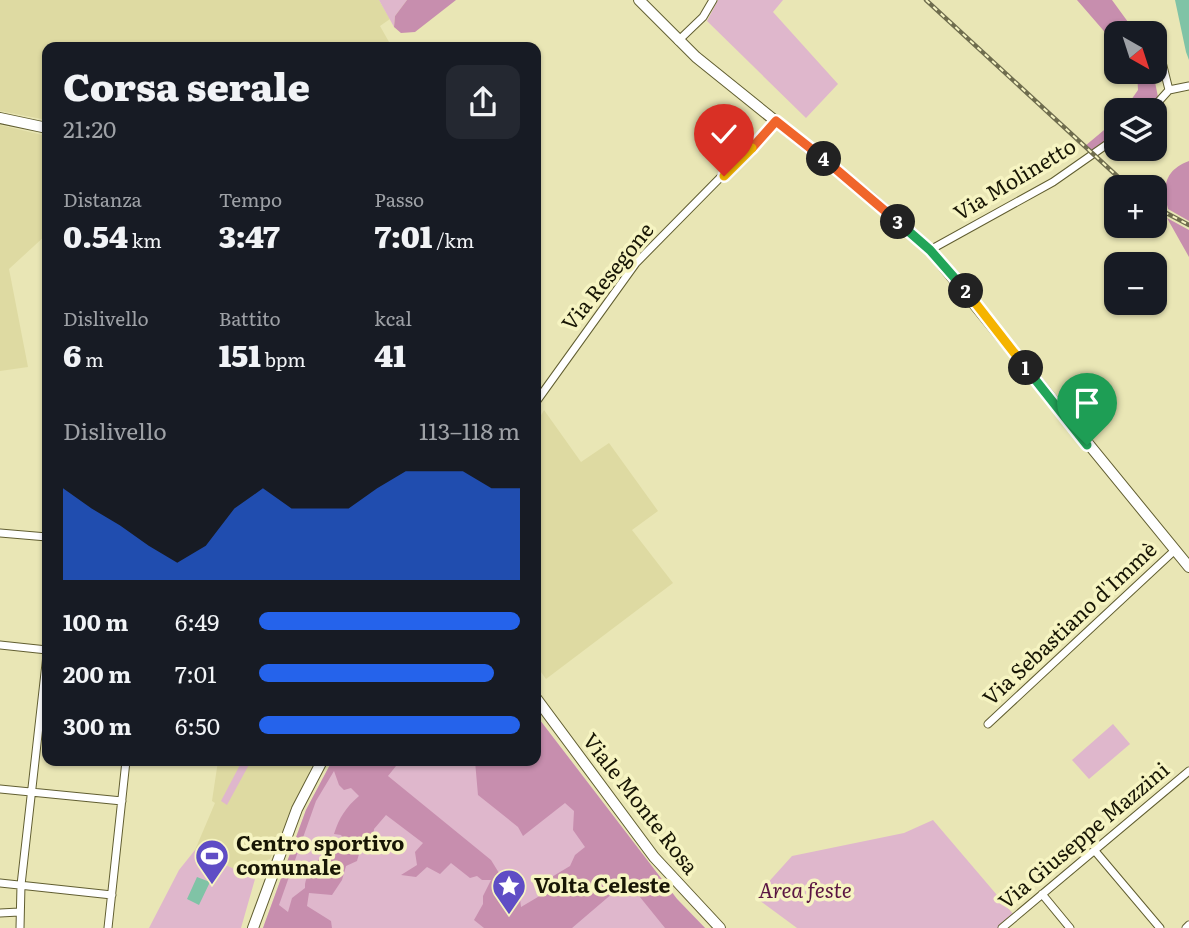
<!DOCTYPE html>
<html lang="it">
<head>
<meta charset="utf-8">
<style>
	:root { --surface:#171b24; --page:#242831; --text:#f1f3f6; --muted:#9ea1a6; --accent:#2563eb }
	body { margin:0; font-family:Literata,serif; background:var(--page); color:var(--text); height:100vh; display:flex; flex-direction:column; font-size:26px; white-space:nowrap }
	* { box-sizing:border-box; margin:0 }
	p { font-size:23px; color:var(--muted) }
	.icon { flex:none; width:38px; height:38px; fill:none; stroke:currentColor; stroke-width:2; stroke-linecap:round; stroke-linejoin:round }
	.map { position:relative; flex:1; overflow:hidden }
	.details { position:absolute; left:42px; top:42px; width:499px; height:724px; display:flex; flex-direction:column; background:var(--surface); border-radius:14px; box-shadow:0 2px 5px #0004 }
	.details>* { flex:none }
	.needle { width:46px; rotate:141deg }
	.buttons { position:absolute; left:1104px; top:21px; display:grid; gap:14px }
	.buttons a { display:grid; place-items:center; width:63px; height:63px; border-radius:14px; background:var(--surface); box-shadow:0 2px 5px #0004; font-size:35px }
	.pin { position:absolute; display:grid; place-items:center; width:60px; height:60px; color:#fff; margin:-72px -30px; border-radius:50% 50% 50% 0; rotate:-45deg; box-shadow:0 0 7px #0007 }
	.pin .icon { rotate:45deg }
	.km { position:absolute; width:35px; height:35px; margin:-18px; border-radius:50%; background:#222; color:#fff; font-size:19px; line-height:35px; text-align:center }
	.round { display:grid; place-items:center; flex:none; width:74px; height:74px; border-radius:14px; background:var(--page) }
	.summary { display:flex; align-items:center; justify-content:space-between; height:119px; padding:0 21px }
	h1 { font-size:38px; font-weight:800; line-height:52px }
	.metrics { display:grid; grid-template-columns:repeat(3,1fr); gap:10px; height:119px; padding:7px 21px }
	.metrics div { display:grid; align-content:center }
	.metrics b { font-size:30px; font-weight:800 }
	.metrics small { font-size:19px; font-weight:400 }
	.metrics p { font-size:19px }
	.chart { height:196px; padding:14px 21px }
	.chart p { display:flex; justify-content:space-between }
	.chart svg { width:100%; height:126px; margin-top:7px; fill:var(--accent); opacity:.7 }
	ul { padding:0 21px; list-style:none; font-size:23px }
	li { display:grid; grid-template-columns:112px 84px 1fr; align-items:center; height:52px }
	li i { height:18px; border-radius:9px; background:var(--accent) }
	.map>svg:first-child { display:block }
	.built { fill:#dedaa2 }
	.green { fill:#dfb7cc }
	.forest { fill:#c78eae; fill-rule:evenodd }
	.water { fill:#80c3a6 }
	.lines { fill:none; stroke-linecap:round; stroke-linejoin:round }
	.street-casing { stroke:#615e31; stroke-width:9 }
	.secondary-casing { stroke:#615e31; stroke-width:12 }
	.street { stroke:#fff; stroke-width:7 }
	.secondary { stroke:#fff; stroke-width:10 }
	.rail-casing { stroke:#6f6d4e; stroke-width:4.5 }
	.rail { stroke:#f6f4c2; stroke-width:2; stroke-dasharray:5; stroke-linecap:butt }
	.split-1-casing { stroke:#fff; stroke-width:14 }
	.split-2-casing { stroke:#fff; stroke-width:14 }
	.split-3-casing { stroke:#fff; stroke-width:14 }
	.split-4-casing { stroke:#fff; stroke-width:14 }
	.split-5-casing { stroke:#fff; stroke-width:14 }
	.split-6-casing { stroke:#fff; stroke-width:14 }
	.split-1 { stroke:#22a559; stroke-width:9 }
	.split-2 { stroke:#f5b400; stroke-width:9 }
	.split-3 { stroke:#22a559; stroke-width:9 }
	.split-4 { stroke:#f0652b; stroke-width:9 }
	.split-5 { stroke:#f0652b; stroke-width:9 }
	.split-6 { stroke:#f5b400; stroke-width:9 }
	.labels { text-anchor:middle; stroke-width:7; stroke-linejoin:round; paint-order:stroke }
	.street-label { font-size:21px; fill:#181605; stroke:#f6f4c2 }
	.poi-label { font-size:21px; font-weight:bold; fill:#181605; stroke:#f6f4c2; text-anchor:start }
	.park-label { font-size:21px; font-style:italic; fill:#5a1542; stroke:#f6f4c2 }
</style>
</head>
<body>
<div class="map">
<svg width="1189" height="928" viewBox="0 0 1189 928">
	<rect width="100%" height="100%" fill="#e9e6b5"/>
	<path class="built" d="M0 0H379L390 19 380 26 389 42 382 47H47V120L0 111Z
		M0 125 47 136V234L9 269 28 367 0 371Z
		M544 410 581 462 609 443 658 511 632 530 673 583 546 679 536 665V424Z
		M218 761H314L270 859 261 862 255 879 195 850 215 803 212 801Z"/>
	<path class="green" d="M379 0H407L395 16 394 27Z
		M718 0H783L773 12 838 84 806 118 707 21Z
		M536 715 677 899 705 928H263L306 810 332 761H536Z
		M1113 724 1130 744 1089 779 1072 760Z
		M242 761H251L227 805 221 801Z
		M933 820 1014 915 999 928H797L755 897 792 856 904 833Z
		M195 850 255 879 241 928H149L179 870Z"/>
	<path class="forest" d="M407 0H456L415 32 401 33 394 27 395 16Z
		M1077 0H1112L1136 33H1116V45Z
		M1137 72H1153L1159 102 1151 110H1124L1138 90Z
		M1116 120V138L1094 154 1085 146Z
		M1189 161V221L1168 209C1162 186 1165 170 1189 161Z
		M1167 218 1189 230V257Z
		M536 715 677 899 705 928H665L627 881 572 928H484L474 920 483 904V896L491 880H482L477 876 470 878 451 863 440 874 427 867 416 877 401 875 417 865 415 852 423 843 386 815 374 829 372 845 361 847 357 861 346 866 342 880 332 895 309 893 307 906 331 921 332 928H263L306 810 332 761H400L388 776 491 860 499 873 508 874 504 883 520 899 521 907 543 894 545 881 570 866 575 855 585 847 573 830 574 811 565 803 523 836 518 827 478 795 475 761H536ZM334 771 339 785 344 790 351 788 359 796C346 807 339 818 334 834L341 835 345 841 336 846 334 844C323 855 304 872 305 888L292 898 288 912 279 905 316 801Z"/>
	<path class="water" d="M1175 0H1189V60L1186 52Z
		M197 877 210 882 199 905 187 899Z"/>
	<g class="lines">
		<g class="street-casing">
			<path id="street" d="M678 41 703 17 713 0
				M1169 90 1189 86
				M1151 110 1169 90 1161 58
				M930 250 1053 182 1116 138
				M536 402 636 263 776 121
				M0 533 47 537
				M0 645 47 650
				M988 724 1175 550
				M0 789 122 801
				M1095 851 1160 928
				M0 883 112 895
				M1042 894 1070 928
				M0 913 19 912
				M20 928 21 885 47 655
				M108 928 126 761
				M1002 928 1189 771
				M1186 928 1189 925"/>
		</g>
		<g class="secondary-casing">
			<path id="secondary" d="M639 0 696 57 871 198 930 250 1189 567
				M0 118 47 128
				M536 698 654 857 720 928
				M253 928 297 809 322 761"/>
		</g>
		<use href="#street" class="street"/>
		<use href="#secondary" class="secondary"/>
		<g class="rail-casing">
			<path id="rail" d="M926 0 1129 187
				M1155 207 1189 225"/>
		</g>
		<use href="#rail" class="rail"/>
	</g>
	<g class="lines">
		<g class="split-1-casing">
			<path id="split-1" d="M1026 368 1087 445"/>
		</g>
		<g class="split-2-casing">
			<path id="split-2" d="M966 291 1026 368"/>
		</g>
		<g class="split-3-casing">
			<path id="split-3" d="M898 222 930 250 966 291"/>
		</g>
		<g class="split-4-casing">
			<path id="split-4" d="M824 159 898 222"/>
		</g>
		<g class="split-5-casing">
			<path id="split-5" d="M752 148 776 121 824 159"/>
		</g>
		<g class="split-6-casing">
			<path id="split-6" d="M724 176 752 148"/>
		</g>
		<use href="#split-1" class="split-1"/>
		<use href="#split-2" class="split-2"/>
		<use href="#split-3" class="split-3"/>
		<use href="#split-4" class="split-4"/>
		<use href="#split-5" class="split-5"/>
		<use href="#split-6" class="split-6"/>
	</g>
	<defs>
		<g id="stadium-pin" transform="scale(1.75)"><path d="M0 17L-7.5 6A9.5 9.5 0 1 1 7.5 6Z" fill="#5f4dc5" stroke="#f6f4c2"/><path d="M0-5a6.5 5 0 1 0 0 10a6.5 5 0 1 0 0-10ZM-3.5-1.8h7v3.6h-7Z" fill="#fff"/></g>
		<g id="sight-pin" transform="scale(1.75)"><path d="M0 17L-7.5 6A9.5 9.5 0 1 1 7.5 6Z" fill="#5f4dc5" stroke="#f6f4c2"/><path d="M0-6L1.8-2.2L6-1.7L2.9 1.2L3.7 5.4L0 3.3L-3.7 5.4L-2.9 1.2L-6-1.7L-1.8-2.2Z" fill="#fff"/></g>
	</defs>
	<g fill-rule="evenodd">
		<use href="#stadium-pin" x="212" y="856"/>
		<use href="#sight-pin" x="509" y="886"/>
	</g>
	<g class="labels">
		<g class="street-label">
			<text transform="translate(1015 180) rotate(-31)" y="7">Via Molinetto</text>
			<text transform="translate(608 277) rotate(-51)" y="7">Via Resegone</text>
			<text transform="translate(1070 624) rotate(-43)" y="7">Via Sebastiano d'Immè</text>
			<text transform="translate(640 804) rotate(52)" y="7">Viale Monte Rosa</text>
			<text transform="translate(1084 836) rotate(-40)" y="7">Via Giuseppe Mazzini</text>
		</g>
		<g class="poi-label">
			<text x="236" y="851">Centro sportivo<tspan x="236" dy="24">comunale</tspan></text>
			<text x="534" y="893">Volta Celeste</text>
		</g>
		<g class="park-label">
			<text x="805" y="898">Area feste</text>
		</g>
	</g>
</svg>
<div class="buttons">
<a><svg class="needle" viewBox="-14 -14 28 28"><path d="M0-13l5 13h-10z" fill="#e53935"/><path d="M0 13l5-13h-10z" fill="#9ea1a6"/></svg></a>
<a><svg class="icon" aria-label="layers" viewBox="0 0 24 24"><path d="M12 4l9 5-9 5-9-5zM3 14l9 5 9-5"/></svg></a>
<a>+</a>
<a>−</a>
</div>
<div class="pin" style="left:1087px;top:445px;background:#1e9e55"><svg class="icon" aria-label="arrive" viewBox="0 0 24 24"><path d="M6 21V4h12l-3 4 3 4H6"/></svg></div>
<div class="pin" style="left:724px;top:176px;background:#d93025"><svg class="icon" aria-label="check" viewBox="0 0 24 24"><path d="M5 12l5 5 9-10"/></svg></div>
<b class="km" style="left:1026px;top:368px">1</b>
<b class="km" style="left:966px;top:291px">2</b>
<b class="km" style="left:898px;top:222px">3</b>
<b class="km" style="left:824px;top:159px">4</b>
<section class="details">
<div class="summary"><div><h1>Corsa serale</h1><p>21:20</p></div><a class="round"><svg class="icon" aria-label="share" viewBox="0 0 24 24"><path d="M12 15V3M7 8l5-5 5 5M5 13v7h14v-7"/></svg></a></div>
<div class="metrics">
<div><p>Distanza</p><b>0.54<small> km</small></b></div>
<div><p>Tempo</p><b>3:47</b></div>
<div><p>Passo</p><b>7:01<small> /km</small></b></div>
</div>
<div class="metrics">
<div><p>Dislivello</p><b>6<small> m</small></b></div>
<div><p>Battito</p><b>151<small> bpm</small></b></div>
<div><p>kcal</p><b>41</b></div>
</div>
<div class="chart"><p><span>Dislivello</span>113–118 m</p>
<svg viewBox="0 0 160 44" preserveAspectRatio="none"><path d="M0 44V12L10 19L20 25L30 32L40 38L50 32L60 19L70 12L80 19L90 19L100 19L110 12L120 6L130 6L140 6L150 12L160 12V44z"/></svg>
</div>
<ul>
<li><b>100 m</b>6:49<i style="width:100%"></i></li>
<li><b>200 m</b>7:01<i style="width:90%"></i></li>
<li><b>300 m</b>6:50<i style="width:100%"></i></li>
</ul>
</section>
</div>
</body>
</html>
